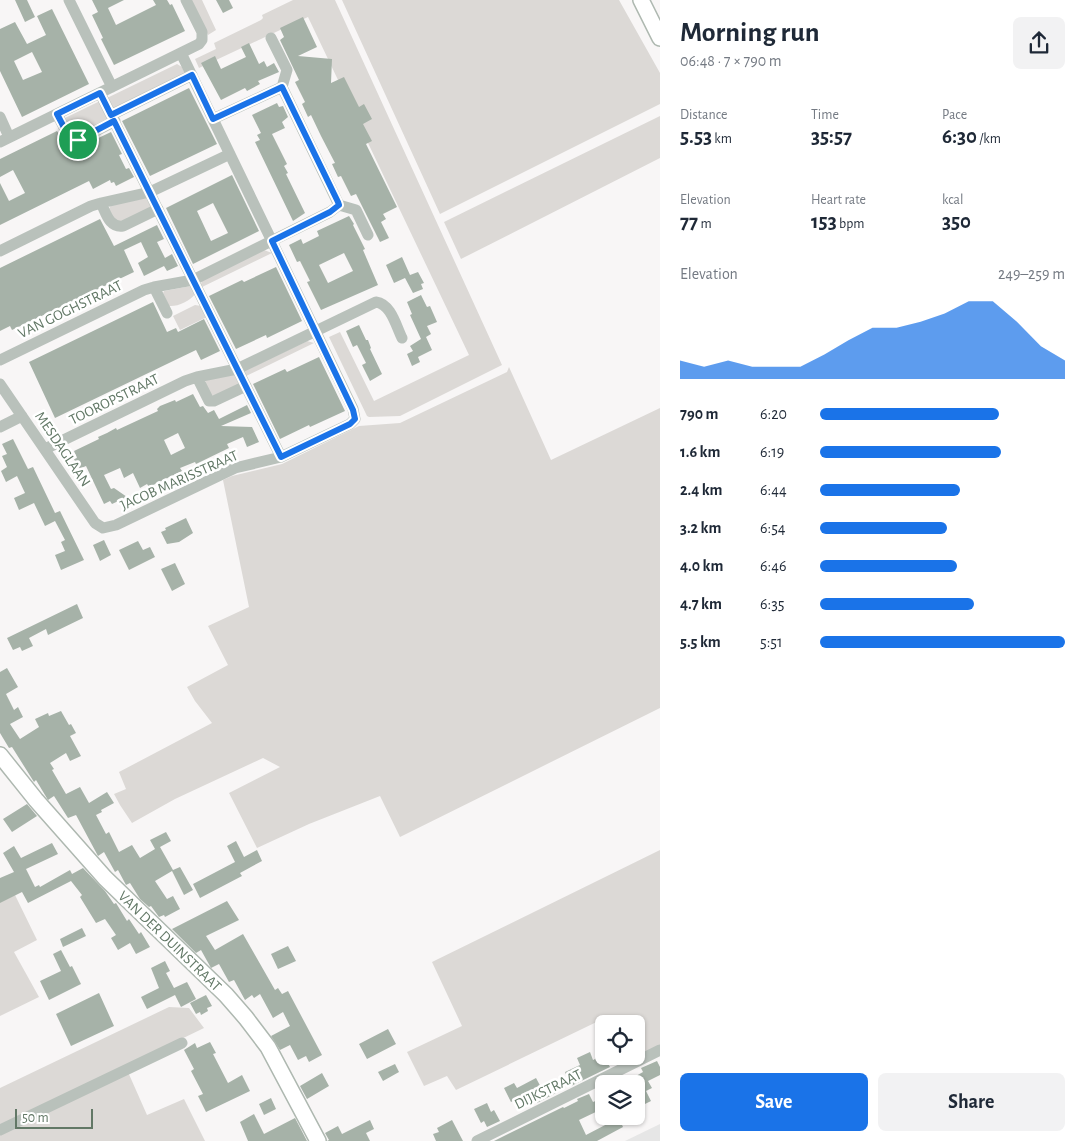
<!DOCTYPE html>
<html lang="en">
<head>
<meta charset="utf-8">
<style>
	:root { --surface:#fff; --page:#f2f2f3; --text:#1f2937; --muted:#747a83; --accent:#1a73e8 }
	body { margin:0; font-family:"Alegreya Sans",sans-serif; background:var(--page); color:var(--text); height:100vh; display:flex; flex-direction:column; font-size:19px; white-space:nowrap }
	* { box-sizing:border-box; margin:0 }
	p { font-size:16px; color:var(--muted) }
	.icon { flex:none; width:28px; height:28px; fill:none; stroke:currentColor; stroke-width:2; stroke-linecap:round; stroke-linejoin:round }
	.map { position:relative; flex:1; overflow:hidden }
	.drawer { display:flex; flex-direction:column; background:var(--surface); width:425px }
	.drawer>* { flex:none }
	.fabs { position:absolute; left:595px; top:1015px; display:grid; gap:10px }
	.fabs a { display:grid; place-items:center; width:50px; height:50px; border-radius:8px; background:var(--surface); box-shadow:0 1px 4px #0004; font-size:25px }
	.scale { position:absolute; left:15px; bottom:12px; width:78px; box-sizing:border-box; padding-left:5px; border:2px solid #627866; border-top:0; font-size:14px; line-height:18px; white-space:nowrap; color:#627866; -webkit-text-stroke:4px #fff; paint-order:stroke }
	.pin { position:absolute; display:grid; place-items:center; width:42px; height:42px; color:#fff; margin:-21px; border:2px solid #fff; border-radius:50%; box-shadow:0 1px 5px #0007 }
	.round { display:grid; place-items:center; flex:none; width:52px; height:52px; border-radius:8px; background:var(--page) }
	.headline { display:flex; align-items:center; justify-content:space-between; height:85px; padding:0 20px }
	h1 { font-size:28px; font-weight:600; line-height:38px }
	.metrics { display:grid; grid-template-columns:repeat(3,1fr); gap:8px; height:85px; padding:5px 20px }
	.metrics div { display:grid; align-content:center }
	.metrics b { font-size:21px; font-weight:600 }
	.metrics small { font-size:14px; font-weight:400 }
	.metrics p { font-size:14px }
	.chart { height:140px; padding:10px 20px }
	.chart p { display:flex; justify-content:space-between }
	.chart svg { width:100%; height:90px; margin-top:5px; fill:var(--accent); opacity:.7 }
	.cta { display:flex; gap:10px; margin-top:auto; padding:10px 20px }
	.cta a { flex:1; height:58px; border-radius:8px; background:var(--accent); color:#fff; font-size:20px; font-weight:600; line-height:58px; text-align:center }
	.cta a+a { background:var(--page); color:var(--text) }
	ul { padding:0 20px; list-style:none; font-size:16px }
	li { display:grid; grid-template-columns:80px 60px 1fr; align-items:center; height:38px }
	li i { height:12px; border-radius:6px; background:var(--accent) }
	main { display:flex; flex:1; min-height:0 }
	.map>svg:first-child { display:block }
	.built { fill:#e6e6e6 }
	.green { fill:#dcd9d6 }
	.building { fill:#a6b2a8; fill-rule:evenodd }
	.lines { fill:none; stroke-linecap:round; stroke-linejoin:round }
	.secondary-casing { stroke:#aeb8b0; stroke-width:18 }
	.street { stroke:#b9c1bb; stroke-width:11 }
	.secondary { stroke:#fff; stroke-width:15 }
	.route-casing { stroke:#fff; stroke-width:10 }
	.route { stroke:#1a73e8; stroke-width:6 }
	.labels { text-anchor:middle; stroke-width:5; stroke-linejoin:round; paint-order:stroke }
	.street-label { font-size:15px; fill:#627866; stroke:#fff }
</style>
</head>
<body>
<main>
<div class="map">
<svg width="660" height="1141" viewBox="0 0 660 1141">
	<rect width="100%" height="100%" fill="#f8f6f6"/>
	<path class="built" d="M660 1124V1141H625Z"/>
	<path class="green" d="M191 0H202L216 30 208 35Z
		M293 0H335L502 365 400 416 369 417 367 416 329 337 340 332 374 401 469 355 308 17 199 68 195 59 216 49 214 43 261 20 263 18 262 15Z
		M342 0H619L660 73V104L440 214Z
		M177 64 182 67 186 75 112 112 107 98Z
		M100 101 108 120 78 135 73 133 65 118Z
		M660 116V158L461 259 444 222Z
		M146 198 151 207 123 222 115 221 109 209 111 205Z
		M264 250 272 253 200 288 202 280Z
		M191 286 195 294C190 301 177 307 169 306L163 293 164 291Z
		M195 305 201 306 207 317 180 330 173 316Z
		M307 341 314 343 244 377V371Z
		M509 367 551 460 660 408V708L400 837 380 796 309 824 257 848 229 793 280 767 263 758 175 799 132 823 120 805 114 794 126 789 119 772 212 723 195 701 187 687 228 665 208 626 249 607 223 480 232 476 282 464 359 426 400 423 507 372Z
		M235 374 239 385 213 396 211 395 205 383 206 380Z
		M660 850V1053L633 1067 628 1056H636V1024H613L609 1016 456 1090 447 1076 424 1086 407 1052 462 1026 432 962Z
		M15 895 37 940 14 952 39 997 0 1016V902Z
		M169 1007 189 1008 204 1028 0 1127V1088Z
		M128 1072 147 1115 184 1099 205 1141H0V1135Z"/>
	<path class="building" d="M15 0H27L35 17 25 22Z
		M92 0H124L108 8 116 25 156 5 153 0H167L170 5 172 4 185 31 114 65 101 39 103 38 92 15 98 12Z
		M216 0H229L233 8 223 13Z
		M52 9 89 84 22 117 0 71V29L15 22 27 44 46 35 37 16ZM32 52 42 72 23 80 14 61Z
		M303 17 317 47 298 56 332 59 331 83 344 77 359 107 364 104 372 119 363 124 372 141 366 144 397 207 383 214 386 219 381 222 389 238 380 242 356 194 351 196 341 176 338 177 332 164 335 163 321 136 311 115 308 117 302 104 305 102 295 82 299 80 280 40 284 37 280 28Z
		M249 43 259 64 264 61 267 67 274 63 279 72 258 81 260 84 247 91 245 88 221 100 201 63 215 56 221 69 246 57 241 47Z
		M189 88 217 144 150 176 122 121Z
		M277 103 279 107 283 106 288 117 282 122 285 128 272 134 287 164 284 166 288 173 286 174 305 213 293 221 255 142 260 140 257 135 261 133 252 115Z
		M57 131 71 151 111 132 122 154 119 155 126 169 129 168 134 177 116 186 114 182 111 183 110 180 93 189 89 181 0 225V183L9 201 25 193 13 170 0 177V159Z
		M232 175 259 231 193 264 166 208ZM213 203 228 233 211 241 197 211Z
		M349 216 354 224 353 225 365 249 363 250 378 285 321 310 307 282 310 281 300 261 297 262 289 245 301 239 303 244 319 236 317 231ZM344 253 353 271 328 283 319 265Z
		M100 219 114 246 157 225 164 239 157 242 165 258 172 254 178 266 167 271 164 266 144 276 138 263 148 257 141 242 124 250 134 272 12 330 10 326 0 331V268Z
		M402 257 410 275 418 272 424 283 421 284 423 289 413 293 405 278 394 283 386 265Z
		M276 267 302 321 267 338 266 335 236 349 209 296 242 280 244 282Z
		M421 295 427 307 430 306 437 322 427 326 431 334 426 337 432 350 418 357 420 362 412 366 407 354 413 351 410 346 421 339 410 315 412 314 407 302Z
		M153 302 167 332 176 328 178 332 204 319 220 351 201 360 196 350 55 418 29 362Z
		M359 325 366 340H368L371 348 370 349 382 374 370 381 362 365 366 363 357 345 353 347 346 331Z
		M319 357 345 411 310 427 309 425 280 439 253 384 285 369 287 372Z
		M193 394 200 407 203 406 208 413 214 410 219 419 247 405 251 413 221 426 252 427 259 442 247 447 243 437 227 444 229 448 196 464 195 462 180 468 182 471 149 487 147 484 140 488 133 473 124 478 120 468 104 475 111 489 114 488 127 497 112 504 110 501 104 504 86 466 79 469 74 459 77 458 74 451 99 439 98 437 107 433 116 428 117 430 158 411 157 409 160 406 175 400 176 402ZM178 433 185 448 171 455 164 440Z
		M13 439 28 469 33 467 55 513 60 511 84 560 61 570 55 555 65 551 61 542 65 540 55 521 45 526 34 503 19 510 14 498 25 493 17 476 6 482 1 471 7 467 2 456 7 454 2 444Z
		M186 518 193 533 179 542 167 544 161 532 166 530 165 528Z
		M104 540 111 555 100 561 93 545Z
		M138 541 143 550 150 547 155 557 129 570 119 550Z
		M175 563 185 584 172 591 161 569Z
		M77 604 83 618 48 635 46 629 29 638 33 646 22 651 20 647 13 650 7 638Z
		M7 668 18 687 6 694 14 710 18 707 23 717 10 724 20 739 39 727 35 719 48 713 49 716 61 711 69 725 71 724 76 733 70 736 81 756 70 761 66 753 50 763 54 769 52 770 66 794 80 787 89 803 107 792 114 803 101 810 102 812 96 815 106 834 109 832 119 852 132 845 140 858 155 849 150 840 166 832 171 841 160 847 173 870 180 867 193 890 184 895 172 871 155 881 167 899 173 896 180 909 165 917 164 915 159 917 151 906 149 907 140 899 130 883 126 885 118 870 115 872 104 852 98 856 76 815 68 818 54 796 48 800 36 780 34 782 12 747 9 748 0 733V672Z
		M27 804 37 816 12 832 3 819Z
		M236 841 244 857 257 850 262 861 240 873 242 876 200 898 193 884 235 862 227 846Z
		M52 843 58 854 26 869 35 887 39 885 40 887 70 870 72 874 83 868 105 891 114 904 116 903 127 921 129 919 139 934 141 932 150 947 136 954 130 943 118 950 111 938 116 935 105 919 96 923 80 897 82 895 71 881 28 903 22 892 0 903V878L14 872 3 853 14 846 21 858Z
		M227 901 239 920 206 936 215 950 243 934 275 990 278 988 282 994 288 991 322 1055 309 1062 306 1056 298 1060 290 1045 280 1050 271 1036 290 1026 283 1012 273 1018 260 994 254 998 252 995 245 1000 234 980 229 982 219 964 211 968 201 950 196 953 172 929Z
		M82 928 86 936 63 947 60 939Z
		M288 946 296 961 278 969 271 954Z
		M61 950 70 967 72 966 81 984 49 1000 40 981 61 971 53 954Z
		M165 961 170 971 166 973 174 988 187 982 196 999 181 1007 175 995 147 1009 141 997 159 988 151 968Z
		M99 993 114 1026 71 1046 56 1014Z
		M206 995 212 1006 207 1008 208 1011 201 1015 200 1012 196 1014 190 1003Z
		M388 1029 396 1044 367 1059 359 1044Z
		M210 1042 216 1053 213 1054 228 1083 242 1075 250 1091 206 1112 198 1096 203 1094 191 1071 194 1069 184 1050 195 1043 197 1048Z
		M590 1052 593 1060 603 1055 610 1067 571 1086 565 1072 580 1065 577 1058Z
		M657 1061 660 1067V1075L648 1081 652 1088 646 1091 651 1101 639 1107 636 1102V1076L643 1072 641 1068Z
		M395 1064 399 1072 383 1081 378 1072Z
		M322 1073 329 1086 307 1099 300 1086Z
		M536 1078 543 1091 552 1086 556 1093 537 1103 531 1092 511 1102 504 1088 514 1083 517 1088Z
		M589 1094 593 1102 598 1100 602 1109 579 1120 586 1135 609 1123 606 1116H618L623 1127 597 1141H494L563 1107 564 1108 578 1101 577 1099Z
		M271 1098 276 1109 264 1115 259 1104Z
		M487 1103 491 1112 494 1110 500 1121 487 1127 484 1121 481 1123 474 1109Z
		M254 1114 264 1134 295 1118 307 1141H248L240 1122Z
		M370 1120 374 1129 366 1133 370 1141H327L329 1140 325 1133 338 1126 342 1134Z
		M452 1120 463 1141H436L433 1134 439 1132 437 1128Z"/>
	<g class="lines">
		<g class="secondary-casing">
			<path id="secondary" d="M641 0 660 38
				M0 755 36 800 105 878 226 995 246 1018 268 1047 318 1141"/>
		</g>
		<path class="street" d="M69 0 112 87
			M271 38 287 70 282 87 339 205
			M100 93 281 457
			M57 114 69 137 78 140 115 121
			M111 115 192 75
			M0 117 9 137
			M213 119 282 87
			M0 142 199 44 202 40V32L186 0
			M101 203C106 213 109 228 123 226L158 209
			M339 205 356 210 368 235
			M0 251 91 206 101 203 150 192 230 154
			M154 287 167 313
			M0 360 144 290 154 287 193 280 330 212 339 205
			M197 377 209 401H214L246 386
			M0 384 95 523 103 528 116 525 235 468 281 457 350 424 355 419 353 409 181 53
			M0 427 22 416
			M45 449 185 381 197 377 237 369 376 302C391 304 396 326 402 338
			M0 1130 182 1043
			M477 1141 660 1050"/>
		<use href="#secondary" class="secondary"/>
	</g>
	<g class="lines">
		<g class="route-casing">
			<path id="route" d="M192 75 213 119 282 87 338 202 339 205 330 212 272 241 353 410 355 419 350 424 281 457 114 121 78 140 69 137 57 114 100 93 111 115Z"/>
		</g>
		<use href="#route" class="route"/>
	</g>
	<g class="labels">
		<g class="street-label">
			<text transform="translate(70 309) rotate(-26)" y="5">VAN GOGHSTRAAT</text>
			<text transform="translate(114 399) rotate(-26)" y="5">TOOROPSTRAAT</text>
			<text transform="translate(63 449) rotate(56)" y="5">MESDAGLAAN</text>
			<text transform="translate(179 480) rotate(-24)" y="5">JACOB MARISSTRAAT</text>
			<text transform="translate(170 941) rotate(44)" y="5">VAN DER DUINSTRAAT</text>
			<text transform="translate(548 1089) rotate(-26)" y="5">DIJKSTRAAT</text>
		</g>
	</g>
</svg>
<div class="fabs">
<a><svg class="icon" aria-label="locate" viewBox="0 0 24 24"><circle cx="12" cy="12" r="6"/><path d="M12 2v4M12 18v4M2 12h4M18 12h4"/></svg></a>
<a><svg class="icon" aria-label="layers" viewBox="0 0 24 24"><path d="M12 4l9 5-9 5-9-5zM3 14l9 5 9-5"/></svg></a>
</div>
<div class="scale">50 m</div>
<div class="pin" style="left:78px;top:140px;background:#1e9e55"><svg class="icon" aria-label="arrive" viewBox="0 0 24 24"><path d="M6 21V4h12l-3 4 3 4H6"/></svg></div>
</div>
<section class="drawer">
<div class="headline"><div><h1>Morning run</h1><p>06:48 · 7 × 790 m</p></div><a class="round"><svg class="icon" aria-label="share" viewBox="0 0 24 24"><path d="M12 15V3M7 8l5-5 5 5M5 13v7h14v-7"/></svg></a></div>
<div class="metrics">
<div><p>Distance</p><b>5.53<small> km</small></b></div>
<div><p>Time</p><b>35:57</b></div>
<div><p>Pace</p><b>6:30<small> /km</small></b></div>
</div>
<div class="metrics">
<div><p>Elevation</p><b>77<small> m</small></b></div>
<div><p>Heart rate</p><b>153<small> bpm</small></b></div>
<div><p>kcal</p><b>350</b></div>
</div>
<div class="chart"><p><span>Elevation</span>249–259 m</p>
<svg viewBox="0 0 160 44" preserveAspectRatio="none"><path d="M0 44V35L10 38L20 35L30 38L40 38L50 38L60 32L70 25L80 19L90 19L100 16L110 12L120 6L130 6L140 16L150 28L160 35V44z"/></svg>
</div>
<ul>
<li><b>790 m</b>6:20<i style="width:73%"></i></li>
<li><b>1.6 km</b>6:19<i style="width:74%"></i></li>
<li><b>2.4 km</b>6:44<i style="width:57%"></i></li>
<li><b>3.2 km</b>6:54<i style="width:52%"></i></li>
<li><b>4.0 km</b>6:46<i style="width:56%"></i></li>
<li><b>4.7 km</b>6:35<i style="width:63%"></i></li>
<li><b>5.5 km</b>5:51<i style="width:100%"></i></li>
</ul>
<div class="cta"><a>Save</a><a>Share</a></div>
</section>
</main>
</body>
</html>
